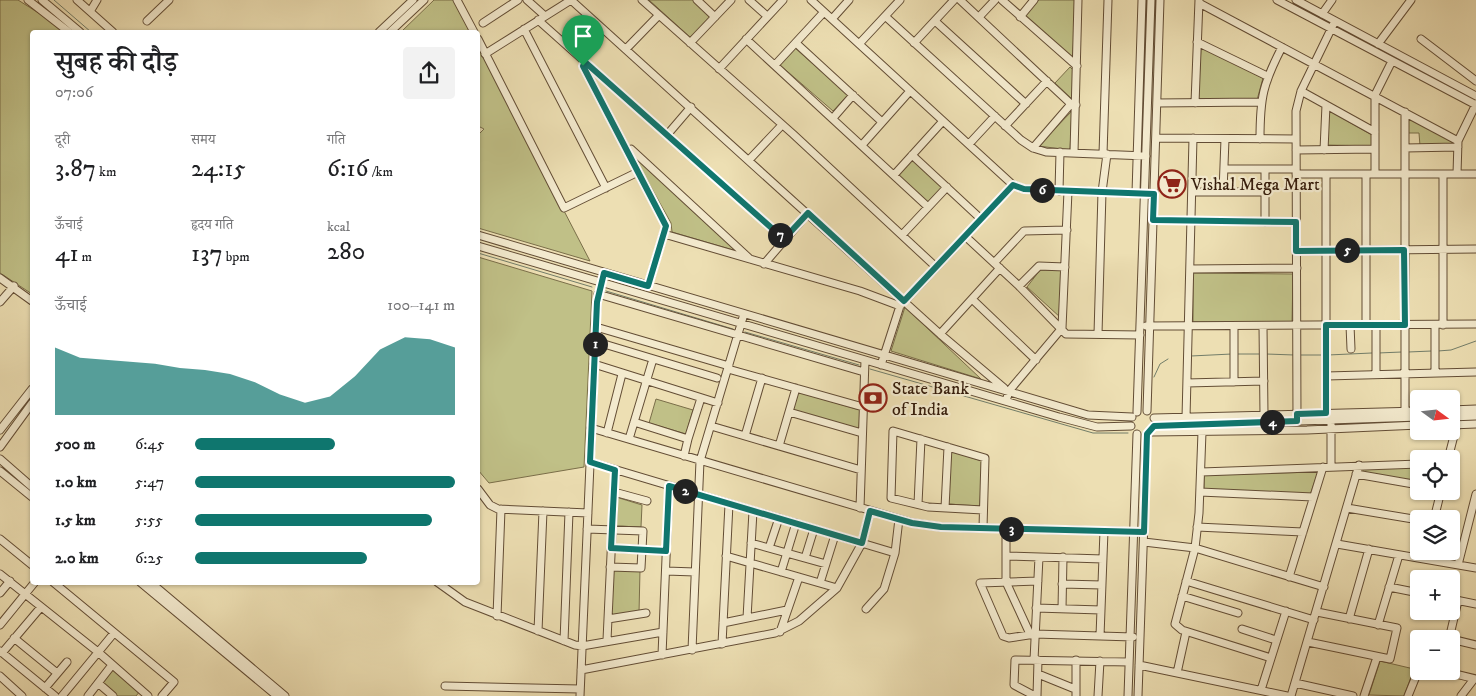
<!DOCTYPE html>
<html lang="hi">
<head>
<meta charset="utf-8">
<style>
	:root { --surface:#fff; --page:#f2f2f2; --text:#202124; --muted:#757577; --accent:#0f766e }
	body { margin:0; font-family:"IM FELL DW Pica","Noto Serif Devanagari",serif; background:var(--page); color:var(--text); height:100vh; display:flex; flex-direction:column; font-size:19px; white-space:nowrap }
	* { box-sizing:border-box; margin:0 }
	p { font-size:16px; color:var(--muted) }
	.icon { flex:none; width:28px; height:28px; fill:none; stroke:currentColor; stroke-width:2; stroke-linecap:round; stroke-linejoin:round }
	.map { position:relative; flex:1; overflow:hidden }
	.sheet { position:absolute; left:30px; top:30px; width:450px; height:555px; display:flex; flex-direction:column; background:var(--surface); border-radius:5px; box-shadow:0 1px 4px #0004 }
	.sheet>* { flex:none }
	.needle { width:32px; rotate:105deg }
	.tools { position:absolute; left:1410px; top:390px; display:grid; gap:10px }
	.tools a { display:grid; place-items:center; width:50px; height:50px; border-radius:5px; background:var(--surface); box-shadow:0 1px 4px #0004; font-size:25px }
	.pin { position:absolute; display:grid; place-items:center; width:42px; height:42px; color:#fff; margin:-51px -21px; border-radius:50% 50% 50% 0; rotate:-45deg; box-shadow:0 0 5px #0007 }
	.pin .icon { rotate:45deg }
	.km { position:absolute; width:25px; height:25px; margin:-12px; border-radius:50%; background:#222; color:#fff; font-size:14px; line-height:25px; text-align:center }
	.round { display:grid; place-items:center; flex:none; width:52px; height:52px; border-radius:5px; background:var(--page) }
	.summary { display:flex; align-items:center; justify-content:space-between; height:85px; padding:0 25px }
	h1 { font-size:28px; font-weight:600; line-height:38px }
	.figures { display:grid; grid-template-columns:repeat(3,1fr); gap:8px; height:85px; padding:5px 25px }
	.figures div { display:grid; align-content:center }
	.figures b { font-size:25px; font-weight:600 }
	.figures small { font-size:14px; font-weight:400 }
	.figures p { font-size:14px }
	.chart { height:140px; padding:10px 25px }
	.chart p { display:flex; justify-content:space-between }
	.chart svg { width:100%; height:90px; margin-top:5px; fill:var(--accent); opacity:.7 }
	ul { padding:0 25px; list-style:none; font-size:16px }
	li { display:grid; grid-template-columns:80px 60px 1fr; align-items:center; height:38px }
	li i { height:12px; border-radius:6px; background:var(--accent) }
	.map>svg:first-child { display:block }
	.green { fill:#c0c087; stroke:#7a6e49 }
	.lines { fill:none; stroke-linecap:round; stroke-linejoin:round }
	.stream { stroke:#727d69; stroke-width:1 }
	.minor-casing { stroke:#634d35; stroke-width:9 }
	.minor { stroke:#f3eace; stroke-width:7 }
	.route-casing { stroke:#fff; stroke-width:10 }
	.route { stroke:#0f766e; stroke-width:6 }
	.labels { text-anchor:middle; stroke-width:4.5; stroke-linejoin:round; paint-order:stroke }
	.poi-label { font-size:18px; fill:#351c0b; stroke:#f3eace; text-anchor:start }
</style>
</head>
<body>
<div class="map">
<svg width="1476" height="696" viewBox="0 0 1476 696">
	<rect width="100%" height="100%" fill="#eddfb3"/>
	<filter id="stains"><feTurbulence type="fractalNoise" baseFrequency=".004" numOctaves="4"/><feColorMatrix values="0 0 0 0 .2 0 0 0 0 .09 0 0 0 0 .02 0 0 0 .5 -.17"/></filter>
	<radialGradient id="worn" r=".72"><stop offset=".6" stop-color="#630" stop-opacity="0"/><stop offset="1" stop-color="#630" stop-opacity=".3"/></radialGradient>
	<path class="green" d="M0 0H18L45 17 63 32H32V294L0 273Z
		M434 0H454L471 32H401Z
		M649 0H693L711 16 691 38Z
		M1039 0H1075L1073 58 1024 15Z
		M478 45 590 261 478 228V135L484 129 478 126Z
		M1201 47 1263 78 1257 100 1198 99Z
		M795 48 848 95 833 111 780 65Z
		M1070 67 1074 71 1073 100 1055 83Z
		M1328 110 1372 135V146L1327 145Z
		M1072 111 1070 150 1038 146Z
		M1408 117 1454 142V145L1420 146 1419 133H1408Z
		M633 155 740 252 672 232 671 223Z
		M912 158 943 186 928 202 897 174Z
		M478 257 592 291 584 467 489 483 478 470Z
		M1040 270H1062L1061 318 1027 287Z
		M1193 273 1293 274 1292 323 1193 322Z
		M905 307 981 379 891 351Z
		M798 392 860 410 859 429 793 410Z
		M656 399 693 410 686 434 649 423Z
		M950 451 982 461 980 506 948 504Z
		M1419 467V482L1363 472V469Z
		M1318 472 1310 495 1204 489V475Z
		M616 497 642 505 641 527 615 526Z
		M613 569 640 570 639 613 611 618Z
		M1380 661 1414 669 1404 696 1369 695Z
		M113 668 140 691 136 696H116L101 683Z"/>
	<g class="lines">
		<path class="stream" d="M54 0 91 32
			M478 253 592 287
			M606 291 733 329
			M745 332 859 365
			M1438 351 1451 350 1476 341
			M1408 352 1432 351
			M1378 353 1402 352
			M1236 354H1259
			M1266 354 1294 355
			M1301 355H1322
			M1328 355 1372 353
			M1191 356 1232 354
			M870 369 1093 433H1128
			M1154 377 1160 364 1168 359"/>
		<g class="minor-casing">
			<path id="minor" d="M28 0 69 32
				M42 0 80 32
				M77 0 113 32
				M457 0 474 32
				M527 0 545 16
				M571 0 940 334 1004 388
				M642 0 793 134 936 267
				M697 0 715 17
				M749 0 767 16
				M811 0 1013 185 1024 189 1154 194
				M960 0 1071 104 1076 105
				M1002 0 1077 66
				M1277 0 1476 105
				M1296 0 1476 96
				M1199 3 1458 141
				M91 10 97 0
				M1322 14 1332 0
				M885 16 1021 140 1033 148 1046 152 1146 156
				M979 17 995 0
				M1020 17 1034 0
				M832 19 849 0
				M538 20 784 239
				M147 21 169 0
				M935 21 1026 104
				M483 23 518 0
				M524 29 606 188
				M379 32 413 0
				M390 32 424 0
				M478 39 564 208 638 172
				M746 39 928 207
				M1421 39 1476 81
				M1197 42 1267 76
				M690 43 731 0
				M796 43 882 122
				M914 43 954 0
				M859 44 900 0
				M1378 44 1411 0
				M626 49 659 15
				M485 54 571 0
				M585 62 583 66 666 226 648 286
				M775 65 824 12
				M719 69 783 0
				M1301 91 1375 132
				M1157 103 1260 102
				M1195 103 1199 0
				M833 118 853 95
				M1005 126 1047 81
				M667 135 691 107
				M1156 138 1296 139
				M1260 139C1260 97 1263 84 1282 47
				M969 144 995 116
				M862 145 910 91
				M1033 148 1071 104
				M1405 148 1458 147
				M1296 150 1375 149
				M1324 150 1326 105
				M627 151 631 149 750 259
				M1074 153 1078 0
				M1103 154 1108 0
				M912 155 981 219
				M749 160 782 125
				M1224 169H1296
				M1296 174H1476
				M1326 174V413L1331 420V466
				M1366 174V325
				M1375 174V95L1392 61
				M1443 174V325
				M1457 174 1458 141 1476 104
				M894 175 943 121
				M1059 191 1060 152
				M1192 192H1265
				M1223 192 1225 139
				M1136 193 1142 0
				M1153 220 1296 222
				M1265 222V169
				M664 234 860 291 900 306
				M478 235 1088 415 1132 417
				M902 235 947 187
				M965 236 1019 286 1066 334 1140 335
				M478 246 1059 417 1097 427 1131 426
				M1296 251 1476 249
				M994 263 1024 231 1067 230
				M764 264 808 213
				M1190 269 1297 268
				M0 278 32 301
				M1019 286 1039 266 1065 267
				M598 294 864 372
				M972 299 1036 360
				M0 302 14 286
				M1350 325 1351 349
				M1146 326 1476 324
				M1263 326 1264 415
				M596 327 729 366
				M940 334 1000 268
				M1098 334 1102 192 1107 154
				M604 344 717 378
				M594 364 718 403
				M881 365 900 306 1013 185
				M728 369 863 407
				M1435 373V325
				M1376 374V325
				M1326 376 1476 372
				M1234 382V326
				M1187 383 1264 381
				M1006 401 1009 391 1062 328 1068 191
				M1451 410 1476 409
				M1147 411 1160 0
				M1405 411V112
				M789 412 862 433
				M1137 412 1151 0
				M1451 417 1476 416
				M1154 418 1419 411
				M1186 418 1193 138
				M1297 421 1296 111 1301 91 1335 21
				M634 422 688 439 701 398
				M1451 425 1476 424
				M711 426 861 470
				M1154 426 1419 417
				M591 428 913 523 941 527 1144 532
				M0 430 32 389
				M1151 432 1307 430 1419 425
				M1202 432 1199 513 1195 548 1175 624 1182 630 1271 658
				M607 433 622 374
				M745 436 762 378
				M629 439 653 359
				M779 446 796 388
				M0 447 32 403
				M684 456 688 439
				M0 459 32 487
				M1448 459 1457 424
				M590 462 895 553
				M0 471 32 497
				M1201 472 1419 464
				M1356 474 1419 485
				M478 489 490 505 498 509 588 513
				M614 492 647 501
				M1200 492 1313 497
				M918 504 921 439
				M860 508 865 360
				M945 508 948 447
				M1347 508 1419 520
				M1434 519 1441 491
				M1197 527 1303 532
				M983 528 985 458 893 431 891 498 928 507 983 510
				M587 529 643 531 641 568 610 567
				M1006 529V582L1030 634
				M0 539 32 565
				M1144 542 1195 548 1324 587
				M751 543 826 564
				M1337 544 1476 568
				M611 548 666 551
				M769 548 779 518
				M726 556 837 588
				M1006 556 1103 559
				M805 558 814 529
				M1425 559 1427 551
				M1458 565 1476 494
				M666 571 695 572
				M781 572 796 523
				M0 574 98 652 148 696
				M1289 577 1323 467
				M1038 581 980 583 1003 636 1009 638 1035 634 1133 637
				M1186 581 1314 620
				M53 582 174 682 162 696
				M140 582 277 696
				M150 582 285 696
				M437 582 465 602 575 645 582 646 663 632
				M820 583 835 535
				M1062 584 1102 585
				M1389 587 1419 593
				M0 593 10 581
				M1182 596 1238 613
				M1451 599 1476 604
				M1036 608 1101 610
				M866 609 884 589 895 553 899 519
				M1062 609 1063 557
				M497 616 501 509
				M747 618 753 511
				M608 619 646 613
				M1349 619 1369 549
				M723 623 787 610
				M0 625 35 582
				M1378 625 1399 555
				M1242 629 1276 640
				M538 631 543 511
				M780 632 799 577
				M1100 636 1104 531
				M14 638 57 673
				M1449 639 1458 601
				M1451 639 1476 645
				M607 640 615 470
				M564 641 569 512
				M1308 642 1390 659 1397 628 1317 612
				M722 644 729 504
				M692 650 700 461 744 314
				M0 651 55 696
				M2 653 41 607
				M662 655 669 486
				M1034 660 1039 557
				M1076 660V696
				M1139 665 1287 696
				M581 670 775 633 799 621 837 588 862 543 870 511
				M1443 671 1476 679
				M1177 673 1186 632
				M1038 674 1075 689
				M0 676 22 696
				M98 683 113 696
				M1295 683 1353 696
				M445 686 580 689
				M45 688 67 662
				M1261 690 1286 611
				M62 696 114 633
				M88 696 112 665
				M580 696 597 302 604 273
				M1035 696 1014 685 1015 660 1129 662
				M1037 696 1038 660
				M1098 696 1100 661
				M1128 696 1137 434
				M1138 696 1147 434
				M1291 696 1359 465
				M1364 696 1377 657
				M1408 696 1419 669
				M1461 696 1474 679"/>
		</g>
		<use href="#minor" class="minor"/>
	</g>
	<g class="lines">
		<g class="route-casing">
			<path id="route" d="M585 62 784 239 808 213 904 301 1013 185 1024 189 1154 194 1153 220 1296 222V251L1404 250 1405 325H1326V413L1297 414V421L1154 426 1147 434 1144 532 941 527 912 523 870 511 862 543 669 486 666 551 611 548 615 470 590 462 597 302 604 273 648 286 666 226 583 66Z"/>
		</g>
		<use href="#route" class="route"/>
	</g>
	<defs>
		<g id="supermarket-ring" transform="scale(1.4375)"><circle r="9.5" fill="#f3eace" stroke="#8f2418" stroke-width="1.5"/><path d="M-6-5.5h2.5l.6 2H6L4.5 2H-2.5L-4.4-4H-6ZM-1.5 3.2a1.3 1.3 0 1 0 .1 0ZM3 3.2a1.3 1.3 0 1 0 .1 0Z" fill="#8f2418"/></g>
		<g id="bank-ring" transform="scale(1.4375)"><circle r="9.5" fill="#f3eace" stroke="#8f2418" stroke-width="1.5"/><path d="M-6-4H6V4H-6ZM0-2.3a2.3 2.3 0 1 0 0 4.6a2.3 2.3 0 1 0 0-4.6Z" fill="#8f2418"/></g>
	</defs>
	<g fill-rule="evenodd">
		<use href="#supermarket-ring" x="1172" y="184"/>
		<use href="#bank-ring" x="873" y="398"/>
	</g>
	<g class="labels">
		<g class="poi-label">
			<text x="1191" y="190">Vishal Mega Mart</text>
			<text x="892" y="394">State Bank<tspan x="892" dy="21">of India</tspan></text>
		</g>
	</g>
	<rect width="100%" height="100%" filter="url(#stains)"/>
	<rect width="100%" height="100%" fill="url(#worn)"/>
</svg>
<div class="tools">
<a><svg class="needle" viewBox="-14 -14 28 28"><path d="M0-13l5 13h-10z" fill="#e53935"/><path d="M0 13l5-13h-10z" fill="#757577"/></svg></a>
<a><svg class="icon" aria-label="locate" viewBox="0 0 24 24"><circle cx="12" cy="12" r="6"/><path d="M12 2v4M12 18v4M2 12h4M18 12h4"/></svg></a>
<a><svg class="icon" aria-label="layers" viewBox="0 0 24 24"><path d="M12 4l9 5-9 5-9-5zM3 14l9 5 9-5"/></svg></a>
<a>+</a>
<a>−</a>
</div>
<div class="pin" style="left:583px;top:66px;background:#1e9e55"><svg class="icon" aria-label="arrive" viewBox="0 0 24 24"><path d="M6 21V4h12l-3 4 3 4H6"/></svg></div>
<b class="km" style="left:595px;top:344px">1</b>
<b class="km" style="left:685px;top:491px">2</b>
<b class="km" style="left:1011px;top:529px">3</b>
<b class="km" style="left:1272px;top:422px">4</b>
<b class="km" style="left:1347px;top:250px">5</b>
<b class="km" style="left:1042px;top:190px">6</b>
<b class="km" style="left:780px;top:235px">7</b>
<section class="sheet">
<div class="summary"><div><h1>सुबह की दौड़</h1><p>07:06</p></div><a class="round"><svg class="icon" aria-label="share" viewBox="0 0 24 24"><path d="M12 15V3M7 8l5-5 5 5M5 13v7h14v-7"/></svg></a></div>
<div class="figures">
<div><p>दूरी</p><b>3.87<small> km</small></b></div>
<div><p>समय</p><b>24:15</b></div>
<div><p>गति</p><b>6:16<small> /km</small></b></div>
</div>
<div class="figures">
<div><p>ऊँचाई</p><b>41<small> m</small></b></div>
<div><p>हृदय गति</p><b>137<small> bpm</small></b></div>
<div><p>kcal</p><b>280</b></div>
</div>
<div class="chart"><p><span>ऊँचाई</span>100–141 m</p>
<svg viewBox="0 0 160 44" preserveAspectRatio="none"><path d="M0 44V11L10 16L20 17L30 18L40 19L50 21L60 22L70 24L80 28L90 34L100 38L110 35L120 25L130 12L140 6L150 7L160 11V44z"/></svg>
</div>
<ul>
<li><b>500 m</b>6:45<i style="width:54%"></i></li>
<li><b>1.0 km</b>5:47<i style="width:100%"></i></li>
<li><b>1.5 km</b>5:55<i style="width:91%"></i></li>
<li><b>2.0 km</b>6:25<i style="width:66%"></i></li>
</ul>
</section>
</div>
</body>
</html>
